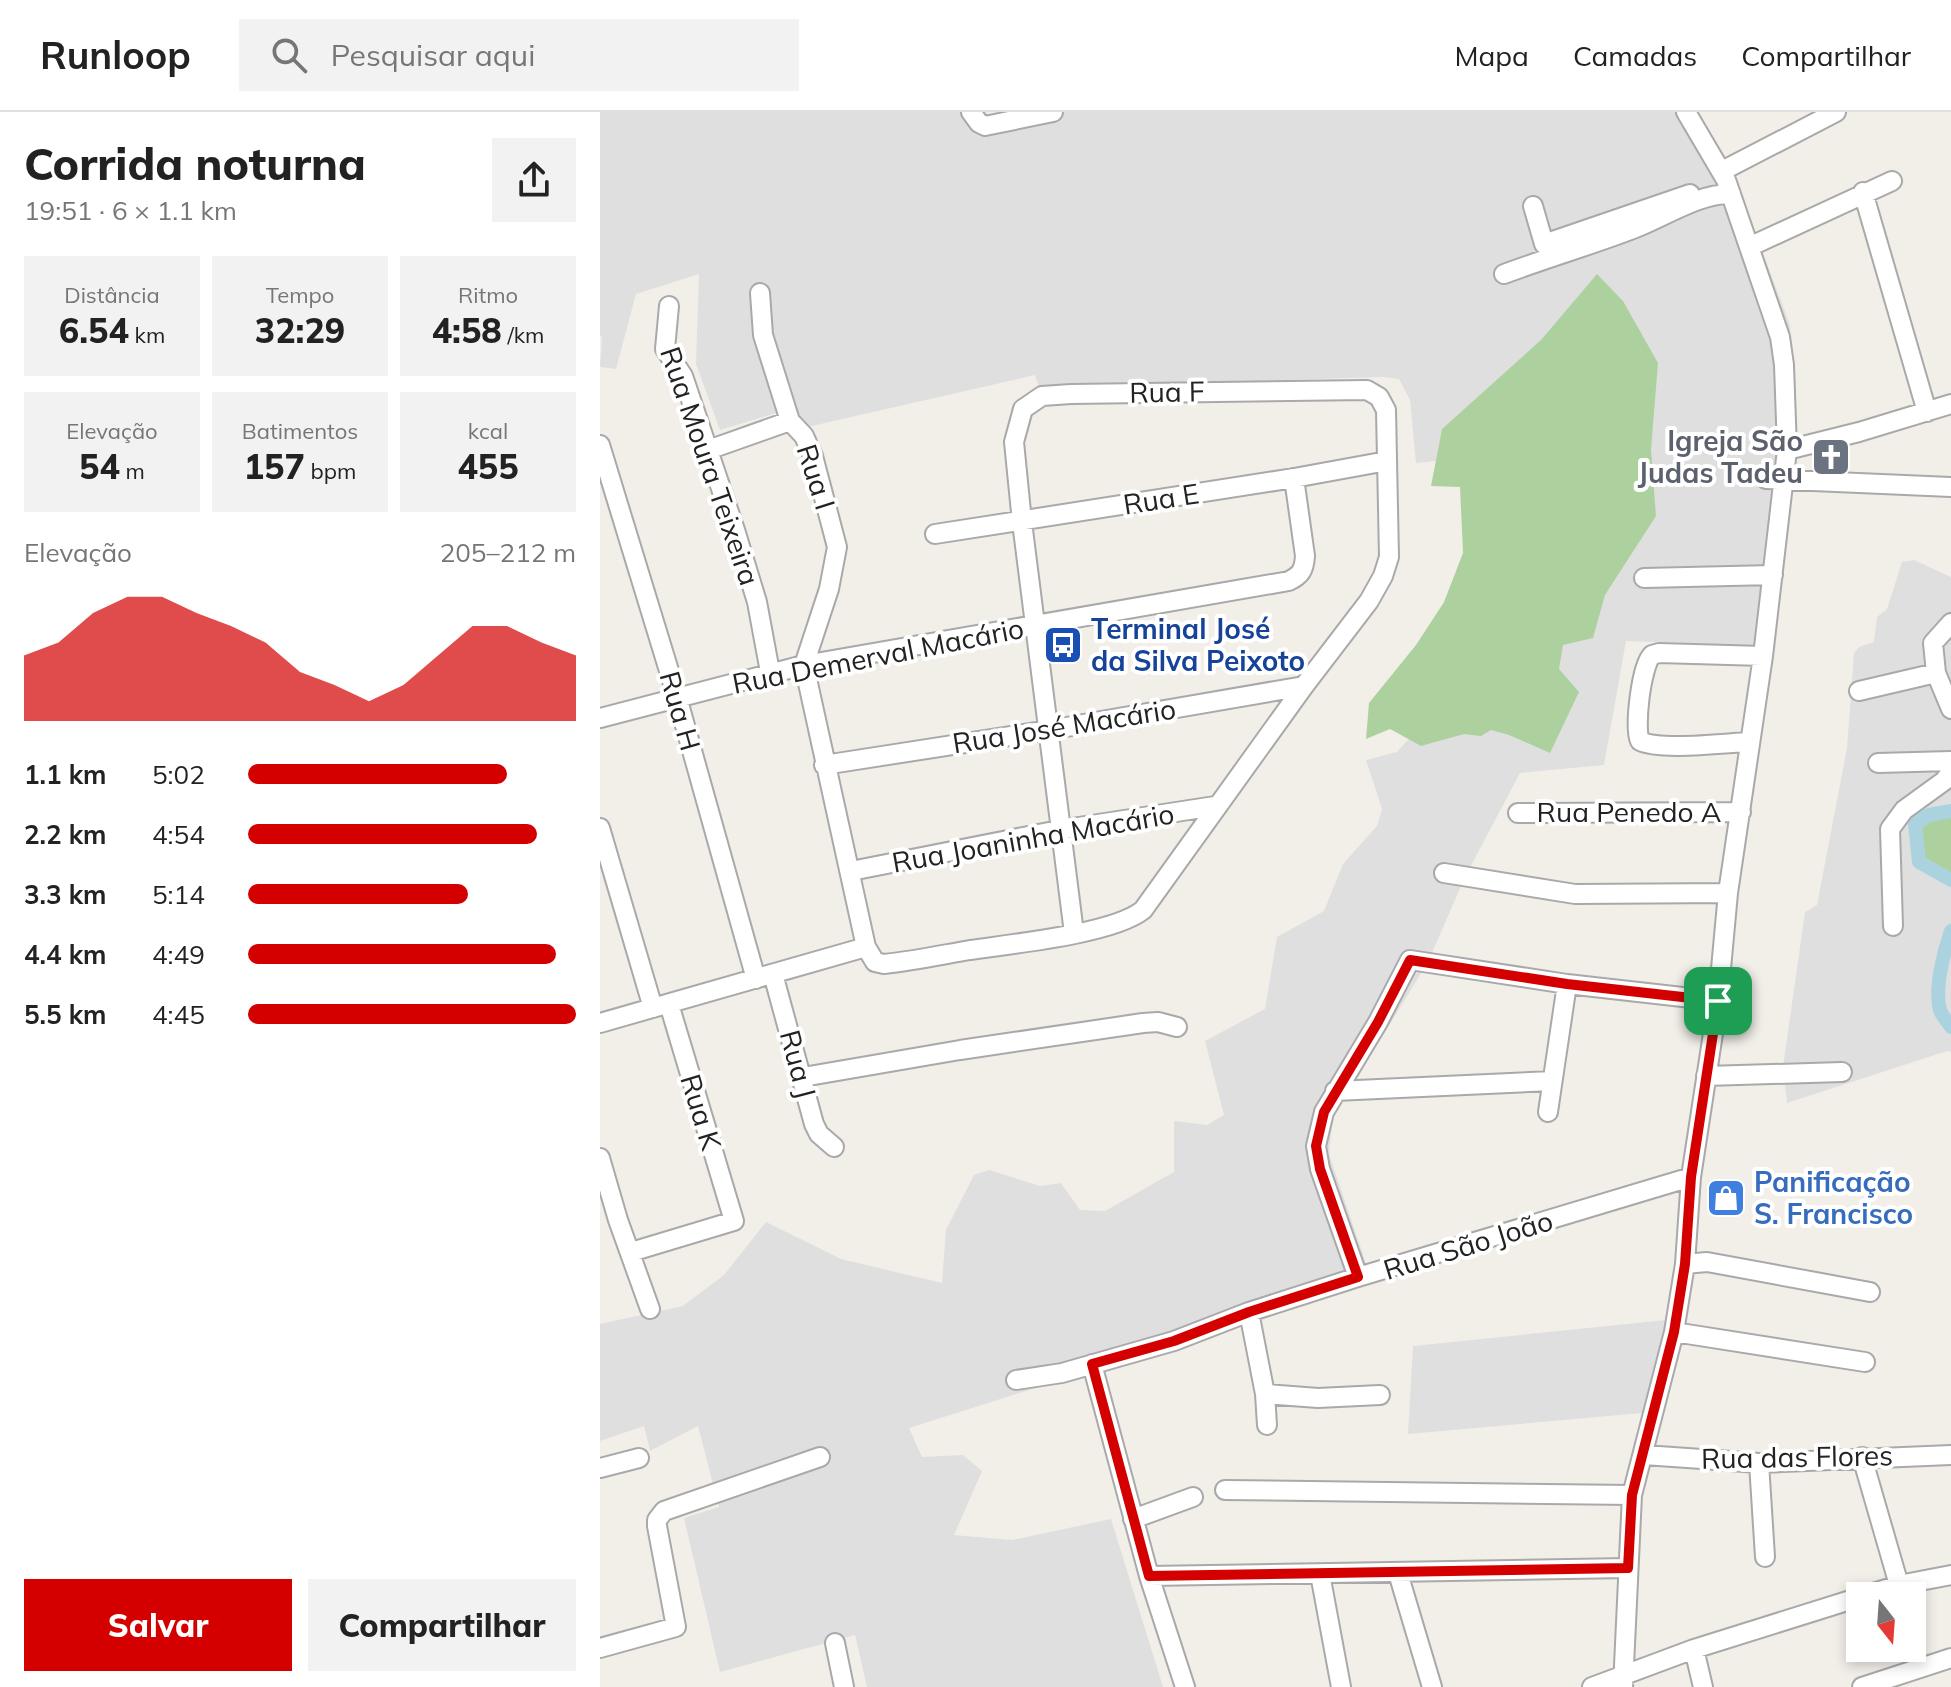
<!DOCTYPE html>
<html lang="pt">
<head>
<meta charset="utf-8">
<style>
	:root { --surface:#fff; --page:#f2f2f2; --text:#222; --muted:#767676; --line:#e0e0e0; --accent:#d40000 }
	body { margin:0; font-family:Mulish,sans-serif; background:var(--page); color:var(--text); height:100vh; display:flex; flex-direction:column; font-size:30px; white-space:nowrap }
	* { box-sizing:border-box; margin:0 }
	p { font-size:26px; color:var(--muted) }
	.icon { flex:none; width:44px; height:44px; fill:none; stroke:currentColor; stroke-width:2; stroke-linecap:round; stroke-linejoin:round }
	.map { position:relative; flex:1; overflow:hidden }
	.sheet { display:flex; flex-direction:column; background:var(--surface); width:600px }
	.sheet>* { flex:none }
	.needle { width:52px; rotate:163deg }
	.controls { position:absolute; left:1246px; top:1470px; display:grid; gap:16px }
	.controls a { display:grid; place-items:center; width:80px; height:80px; border-radius:0px; background:var(--surface); box-shadow:0 4px 12px #0003; font-size:40px }
	.pin { position:absolute; display:grid; place-items:center; width:68px; height:68px; color:#fff; margin:-34px; border-radius:16px; box-shadow:0 4px 12px #0006 }
	.round { display:grid; place-items:center; flex:none; width:84px; height:84px; border-radius:0px; background:var(--page) }
	.summary { display:flex; align-items:center; justify-content:space-between; height:136px; padding:0 24px }
	h1 { font-size:44px; font-weight:800; line-height:60px }
	.figures { display:grid; grid-template-columns:repeat(3,1fr); gap:12px; height:136px; padding:8px 24px }
	.figures div { display:grid; align-content:center; border-radius:0px; background:var(--page); text-align:center }
	.figures b { font-size:34px; font-weight:800 }
	.figures small { font-size:22px; font-weight:400 }
	.figures p { font-size:22px }
	.chart { height:224px; padding:16px 24px }
	.chart p { display:flex; justify-content:space-between }
	.chart svg { width:100%; height:144px; margin-top:8px; fill:var(--accent); opacity:.7 }
	.action { display:flex; gap:16px; margin-top:auto; padding:16px 24px }
	.action a { flex:1; height:92px; border-radius:0px; background:var(--accent); color:#fff; font-size:32px; font-weight:800; line-height:92px; text-align:center }
	.action a+a { background:var(--page); color:var(--text) }
	ul { padding:0 24px; list-style:none; font-size:26px }
	li { display:grid; grid-template-columns:128px 96px 1fr; align-items:center; height:60px }
	li i { height:20px; border-radius:10px; background:var(--accent) }
	header { display:flex; align-items:center; gap:48px; box-sizing:border-box; height:112px; padding:0 40px; background:var(--surface); border-bottom:2px solid var(--line) }
	header strong { font-size:38px }
	nav { display:flex; gap:44px; margin-inline-start:auto; font-size:28px }
	.search { width:560px; height:72px; background:var(--page); display:flex; align-items:center; gap:20px; box-sizing:border-box; padding:0 28px; border-radius:0px; color:var(--muted); font-size:30px }
	main { display:flex; flex:1; min-height:0 }
	.map>svg:first-child { display:block }
	.residential { fill:#e0dfdf }
	.forest { fill:#add19e }
	.lines { fill:none; stroke-linecap:round; stroke-linejoin:round }
	.canal { stroke:#aad3df; stroke-width:14 }
	.minor-casing { stroke:#a9a9a9; stroke-width:22 }
	.minor { stroke:#fff; stroke-width:18 }
	.route-casing { stroke:#fff; stroke-width:16 }
	.route { stroke:#d40000; stroke-width:10 }
	.labels { text-anchor:middle; stroke-width:8; stroke-linejoin:round; paint-order:stroke }
	.street-label { font-size:28px; fill:#222; stroke:#fff }
	.worship-label { font-size:28px; font-weight:bold; fill:#5b616d; stroke:#fff; text-anchor:end }
	.transit-label { font-size:28px; font-weight:bold; fill:#164399; stroke:#fff; text-anchor:start }
	.shop-label { font-size:28px; font-weight:bold; fill:#366cbe; stroke:#fff; text-anchor:start }
</style>
</head>
<body>
<header>
<strong>Runloop</strong>
<div class="search"><svg class="icon" aria-label="search" viewBox="0 0 24 24"><circle cx="10" cy="10" r="6"/><path d="M15 15l6 6"/></svg>Pesquisar aqui</div>
<nav><a>Mapa</a><a>Camadas</a><a>Compartilhar</a></nav>
</header>
<main>
<section class="sheet">
<div class="summary"><div><h1>Corrida noturna</h1><p>19:51 · 6 × 1.1 km</p></div><a class="round"><svg class="icon" aria-label="share" viewBox="0 0 24 24"><path d="M12 15V3M7 8l5-5 5 5M5 13v7h14v-7"/></svg></a></div>
<div class="figures">
<div><p>Distância</p><b>6.54<small> km</small></b></div>
<div><p>Tempo</p><b>32:29</b></div>
<div><p>Ritmo</p><b>4:58<small> /km</small></b></div>
</div>
<div class="figures">
<div><p>Elevação</p><b>54<small> m</small></b></div>
<div><p>Batimentos</p><b>157<small> bpm</small></b></div>
<div><p>kcal</p><b>455</b></div>
</div>
<div class="chart"><p><span>Elevação</span>205–212 m</p>
<svg viewBox="0 0 160 44" preserveAspectRatio="none"><path d="M0 44V24L10 20L20 11L30 6L40 6L50 11L60 15L70 20L80 29L90 33L100 38L110 33L120 24L130 15L140 15L150 20L160 24V44z"/></svg>
</div>
<ul>
<li><b>1.1 km</b>5:02<i style="width:79%"></i></li>
<li><b>2.2 km</b>4:54<i style="width:88%"></i></li>
<li><b>3.3 km</b>5:14<i style="width:67%"></i></li>
<li><b>4.4 km</b>4:49<i style="width:94%"></i></li>
<li><b>5.5 km</b>4:45<i style="width:100%"></i></li>
</ul>
<div class="action"><a>Salvar</a><a>Compartilhar</a></div>
</section>
<div class="map">
<svg width="1351" height="1575" viewBox="0 0 1351 1575">
	<rect width="100%" height="100%" fill="#f2efe9"/>
	<path class="residential" d="M0 0H386L392 9 427 0H1098L1130 53 1190 213 1194 358 1173 534 1026 529 1004 653 920 661 865 765 828 850 755 969 735 987 729 1042 769 1160 584 1229 309 1316 322 1345 363 1343 382 1359 354 1423 412 1428 511 1407 563 1575H267L255 1523 120 1560 84 1406 119 1395 98 1314 50 1339 44 1314 0 1329V1212L83 1194 124 1163 166 1110 241 1147 342 1171 346 1118 374 1063 389 1058 440 1074 461 1071 480 1098 505 1099 574 1060V1009L607 1013 624 1003 605 929 665 897 677 825 724 799 743 752 777 714 782 697 766 648 797 640 911 512 962 336 816 351 810 288 799 267 782 265 439 276 435 263 203 316 176 301 120 318 96 252 99 162 36 182 16 257 0 255 2 225 0 224Z
		M1314 448 1351 465V694L1318 702 1319 750 1351 770V940L1347 939 1187 991 1183 955 1205 800 1217 793 1247 636 1254 541 1259 535 1274 530 1277 505 1287 497 1302 450Z
		M1066 1208 1042 1301 808 1322 813 1234Z"/>
	<path class="forest" d="M997 162 1023 189 1058 251 1051 338 1056 404 1005 483 993 526 963 533 959 557 979 580 950 641 909 623 891 618 881 624 864 622 821 634 790 617 766 627 769 591 816 533 844 490 863 441 860 375 831 374 842 317 941 228Z
		M1351 694V770L1319 750 1312 724 1317 702Z"/>
	<g class="lines">
		<path class="canal" d="M1351 699 1329 703 1315 712 1319 750 1351 768
			M1351 819C1344 839 1334 877 1340 898 1342 904 1348 910 1351 915"/>
		<g class="minor-casing">
			<path id="minor" d="M371 0 379 11 385 14 453 0
				M1122 59 1236 0
				M1263 80 1327 300
				M933 94 944 132 1090 82
				M1151 134 1292 69
				M904 162C947 146 991 133 1033 117 1063 106 1099 81 1131 82
				M160 181 163 223 190 309 204 324 213 344 237 435 229 477 204 553 266 835 275 850 284 852C313 849 341 843 370 838 411 832 513 822 543 798L704 574 769 489 783 464 789 445 786 298 779 285 767 278 471 282 442 284 423 297 414 330 422 410 474 821
				M69 194 65 237 83 264 135 418 157 490 170 560
				M0 333 77 585 156 867
				M108 338 190 309
				M1187 338 1259 320 1351 292
				M1166 367 1351 375
				M335 422 694 366 787 349
				M1044 466 1173 463
				M1351 511 1333 531 1336 561 1351 597
				M1259 579 1336 561
				M0 606 204 553 689 469C701 463 704 458 705 444L694 366
				M1150 630C1125 631 1060 639 1040 629 1034 616 1041 554 1052 543L1059 541 1163 544
				M1278 651 1351 649
				M224 653 449 618 704 574
				M918 701 1141 700
				M0 716 53 896
				M251 759 459 718 615 694
				M844 761 975 782 1128 781
				M1293 814 1290 717 1304 698 1344 669 1351 660
				M173 862 214 1012 219 1022 234 1035
				M0 911 266 835
				M1106 964 1242 960
				M203 965 360 938 543 911 558 910 577 915
				M735 979 952 969
				M948 1000 967 872
				M0 1046 18 1108 50 1197
				M31 1140 134 1109 69 892
				M1085 1152 1107 1150 1270 1180
				M758 1165 720 1057 716 1034 724 1000 778 910 810 848 967 872 1118 889
				M649 1200 665 1282 667 1313
				M1074 1220 1265 1250
				M492 1252 549 1464 585 1575
				M416 1268 462 1261 574 1229 649 1200 758 1165 1091 1065
				M665 1282 718 1286 780 1283
				M1044 1343 1159 1351 1351 1343
				M1262 1345 1299 1473
				M1159 1351 1165 1445
				M0 1356 39 1346
				M625 1378 1032 1383
				M533 1407 593 1385
				M798 1461 832 1575
				M720 1462 741 1575
				M549 1464 1028 1456
				M1263 1484 1299 1473 1351 1463
				M235 1531 244 1575
				M0 1536 76 1515 57 1414V1408L64 1399 220 1345
				M1094 1537 1103 1575
				M992 1575 1094 1537 1260 1485
				M1023 1575 1032 1383 1074 1220 1085 1152 1091 1065 1118 889 1128 781 1163 544 1187 338 1184 253 1180 225 1126 68 1086 0
				M1262 1575 1351 1546"/>
		</g>
		<use href="#minor" class="minor"/>
	</g>
	<g class="lines">
		<g class="route-casing">
			<path id="route" d="M810 848 967 872 1118 889 1091 1065 1085 1152 1074 1220 1032 1383 1028 1456 549 1464 492 1252 574 1229 649 1200 758 1165 720 1057 716 1034 724 1000 778 910Z"/>
		</g>
		<use href="#route" class="route"/>
	</g>
	<defs>
		<g id="church-square" transform="scale(2)"><rect x="-9" y="-9" width="18" height="18" rx="4" fill="#6b7280" stroke="#fff"/><path d="M-1.2-6h2.4v3.5h3.3v2.4h-3.3V6h-2.4V-.1h-3.3v-2.4h3.3Z" fill="#fff"/></g>
		<g id="bus-square" transform="scale(2)"><rect x="-9" y="-9" width="18" height="18" rx="4" fill="#1a4fb4" stroke="#fff"/><path d="M-5-6H5V4H4V6H2V4H-2V6H-4V4H-5ZM-3.5-4V0h7V-4ZM-3.5 1.2v1.5H-2V1.2ZM2 1.2v1.5H3.5V1.2Z" fill="#fff"/></g>
		<g id="shop-square" transform="scale(2)"><rect x="-9" y="-9" width="18" height="18" rx="4" fill="#3f7fe0" stroke="#fff"/><path d="M-5-2.5h2.3a2.7 3.5 0 0 1 5.4 0H5L5.5 6h-11ZM-1.5-2.5h3a1.5 2.3 0 0 0-3 0Z" fill="#fff"/></g>
	</defs>
	<g fill-rule="evenodd">
		<use href="#church-square" x="1231" y="345"/>
		<use href="#bus-square" x="463" y="533"/>
		<use href="#shop-square" x="1126" y="1086"/>
	</g>
	<g class="labels">
		<g class="street-label">
			<text transform="translate(567 280) rotate(-1)" y="10">Rua F</text>
			<text transform="translate(110 354) rotate(71)" y="10">Rua Moura Teixeira</text>
			<text transform="translate(216 365) rotate(72)" y="10">Rua I</text>
			<text transform="translate(561 387) rotate(-9)" y="10">Rua E</text>
			<text transform="translate(278 544) rotate(-11)" y="10">Rua Demerval Macário</text>
			<text transform="translate(80 599) rotate(74)" y="10">Rua H</text>
			<text transform="translate(464 614) rotate(-9)" y="10">Rua José Macário</text>
			<text x="1029" y="710">Rua Penedo A</text>
			<text transform="translate(433 726) rotate(-10)" y="10">Rua Joaninha Macário</text>
			<text transform="translate(198 952) rotate(75)" y="10">Rua J</text>
			<text transform="translate(101 1000) rotate(73)" y="10">Rua K</text>
			<text transform="translate(868 1133) rotate(-17)" y="10">Rua São João</text>
			<text transform="translate(1197 1345) rotate(-1)" y="10">Rua das Flores</text>
		</g>
		<g class="worship-label">
			<text x="1203" y="339">Igreja São<tspan x="1203" dy="32">Judas Tadeu</tspan></text>
		</g>
		<g class="transit-label">
			<text x="491" y="527">Terminal José<tspan x="491" dy="32">da Silva Peixoto</tspan></text>
		</g>
		<g class="shop-label">
			<text x="1154" y="1080">Panificação<tspan x="1154" dy="32">S. Francisco</tspan></text>
		</g>
	</g>
</svg>
<div class="controls">
<a><svg class="needle" viewBox="-14 -14 28 28"><path d="M0-13l5 13h-10z" fill="#e53935"/><path d="M0 13l5-13h-10z" fill="#767676"/></svg></a>
</div>
<div class="pin" style="left:1118px;top:889px;background:#1e9e55"><svg class="icon" aria-label="arrive" viewBox="0 0 24 24"><path d="M6 21V4h12l-3 4 3 4H6"/></svg></div>
</div>
</main>
</body>
</html>
